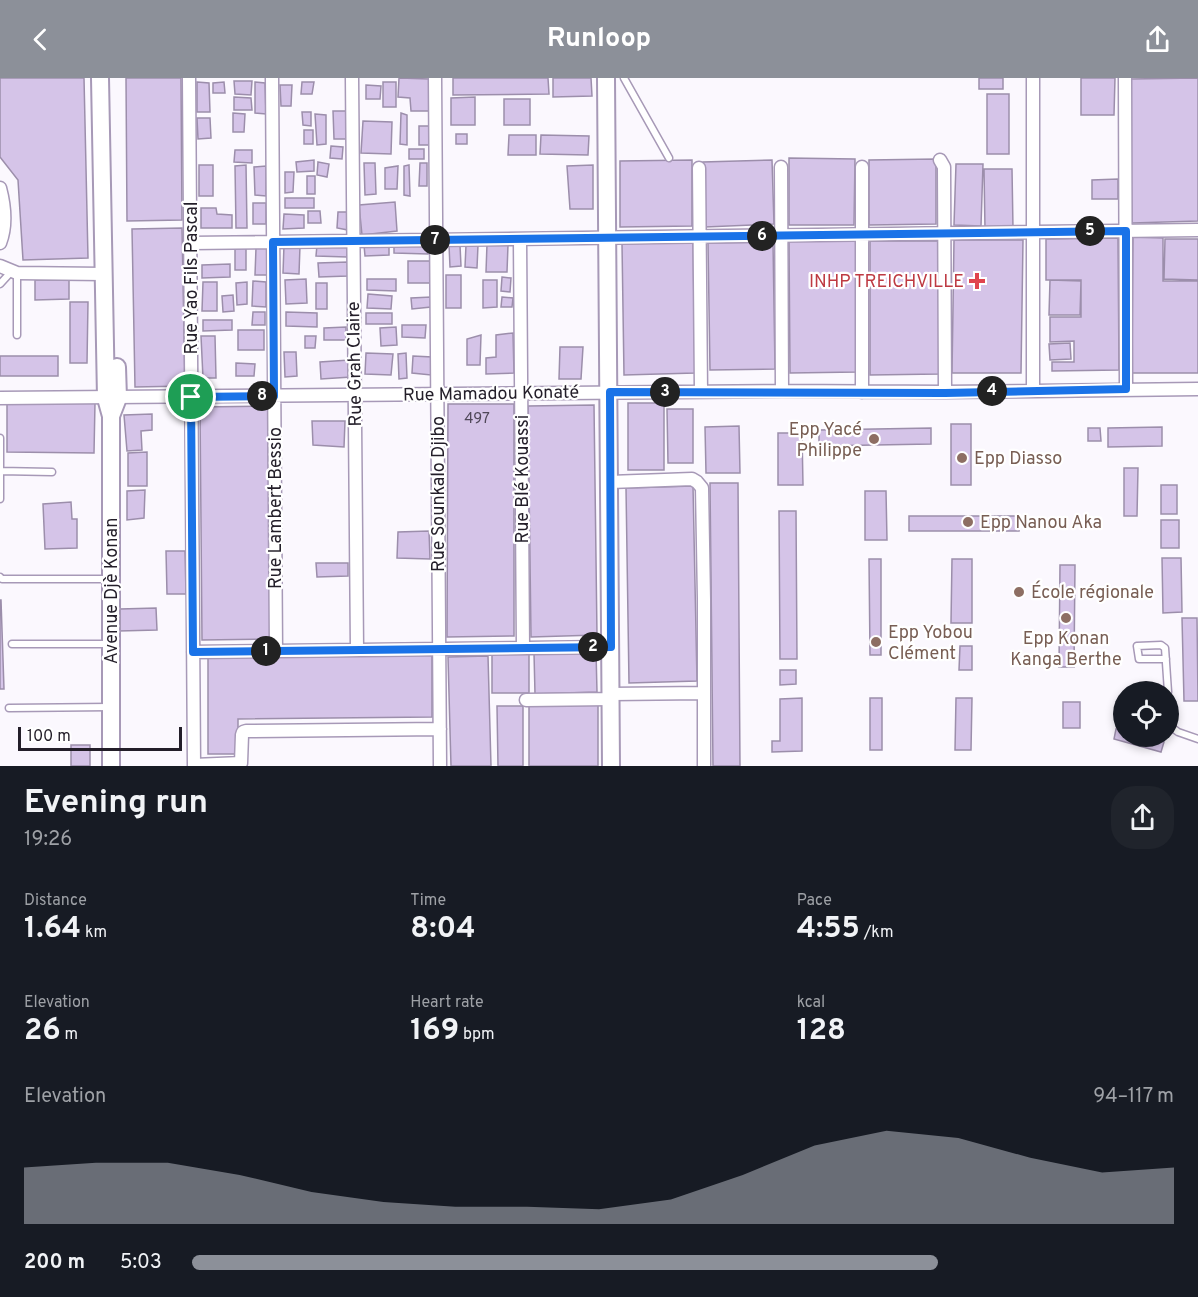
<!DOCTYPE html>
<html lang="en">
<head>
<meta charset="utf-8">
<style>
	:root { --surface:#171b24; --page:#20242c; --text:#f1f3f6; --muted:#9ea1a6; --accent:#8c9099 }
	body { margin:0; font-family:Overpass,sans-serif; background:var(--page); color:var(--text); height:100vh; display:flex; flex-direction:column; font-size:22px; white-space:nowrap }
	* { box-sizing:border-box; margin:0 }
	p { font-size:20px; color:var(--muted) }
	.icon { flex:none; width:33px; height:33px; fill:none; stroke:currentColor; stroke-width:2; stroke-linecap:round; stroke-linejoin:round }
	.map { position:relative; height:688px; overflow:hidden }
	.sheet { display:flex; flex-direction:column; background:var(--surface); flex:1 }
	.sheet>* { flex:none }
	.buttons { position:absolute; left:1113px; top:603px; display:grid; gap:12px }
	.buttons a { display:grid; place-items:center; width:66px; height:66px; border-radius:50%; background:var(--surface); box-shadow:0 3px 9px #0003; font-size:30px }
	.scale { position:absolute; left:18px; bottom:15px; width:164px; box-sizing:border-box; padding-left:6px; border:3px solid #231e29; border-top:0; font-size:16px; line-height:21px; white-space:nowrap; color:#231e29; -webkit-text-stroke:4px #fff; paint-order:stroke }
	.pin { position:absolute; display:grid; place-items:center; width:51px; height:51px; color:#fff; margin:-26px; border:3px solid #fff; border-radius:50%; box-shadow:0 2px 6px #0007 }
	.km { position:absolute; width:30px; height:30px; margin:-15px; border-radius:50%; background:#222; color:#fff; font-size:16px; line-height:30px; text-align:center }
	.round { display:grid; place-items:center; flex:none; width:63px; height:63px; border-radius:24px; background:var(--page) }
	.headline { display:flex; align-items:center; justify-content:space-between; height:102px; padding:0 24px }
	h1 { font-size:33px; font-weight:700; line-height:45px }
	.stats { display:grid; grid-template-columns:repeat(3,1fr); gap:9px; height:102px; padding:6px 24px }
	.stats div { display:grid; align-content:center }
	.stats b { font-size:30px; font-weight:700 }
	.stats small { font-size:16px; font-weight:400 }
	.stats p { font-size:16px }
	.chart { height:168px; padding:12px 24px }
	.chart p { display:flex; justify-content:space-between }
	.chart svg { width:100%; height:108px; margin-top:6px; fill:var(--accent); opacity:.7 }
	ul { padding:0 24px; list-style:none; font-size:20px }
	li { display:grid; grid-template-columns:96px 72px 1fr; align-items:center; height:45px }
	li i { height:15px; border-radius:8px; background:var(--accent) }
	header { display:flex; justify-content:space-between; align-items:center; height:78px; padding:0 24px; background:var(--accent); color:#fff; font-size:27px; font-weight:700 }
	.map>svg:first-child { display:block }
	.building { fill:#d5c4e8; stroke:#9c8eab; stroke-width:1.5 }
	.lines { fill:none; stroke-linecap:round; stroke-linejoin:round }
	.lane-casing { stroke:#a799b7; stroke-width:9 }
	.street-casing { stroke:#a799b7; stroke-width:15 }
	.secondary-casing { stroke:#a799b7; stroke-width:20 }
	.lane { stroke:#fff; stroke-width:6 }
	.street { stroke:#fff; stroke-width:12 }
	.secondary { stroke:#fff; stroke-width:16 }
	.route-casing { stroke:#fff; stroke-width:12 }
	.route { stroke:#1a73e8; stroke-width:8 }
	.health-dot { fill:#e0444e; stroke:#fff; stroke-width:2 }
	.education-dot { fill:#8d6e63; stroke:#fff; stroke-width:2 }
	.labels { text-anchor:middle; stroke-width:4.5; stroke-linejoin:round; paint-order:stroke }
	.number-label { font-size:15px; fill:#504859 }
	.street-label { font-size:18px; fill:#231e29; stroke:#fff }
	.health-label { font-size:18px; fill:#be3a42; stroke:#fff; text-anchor:end }
	.education-label { font-size:18px; fill:#785e54; stroke:#fff; text-anchor:start }
</style>
</head>
<body>
<header><svg class="icon" aria-label="back" viewBox="0 0 24 24"><path d="M15 5l-7 7 7 7"/></svg>Runloop<svg class="icon" aria-label="share" viewBox="0 0 24 24"><path d="M12 15V3M7 8l5-5 5 5M5 13v7h14v-7"/></svg></header>
<div class="map">
<svg width="1198" height="688" viewBox="0 0 1198 688">
	<rect width="100%" height="100%" fill="#fbf8fe"/>
	<path class="building" d="M0 0H84L88 180 23 182 18 102 0 79Z
		M126 0H181L182 142 127 143Z
		M399 0 430 1 429 33H411L410 20 398 19Z
		M453 0H548L549 16 453 17Z
		M553 0H591L592 18 553 19Z
		M979 0H1003V11H979Z
		M1081 0H1115L1114 37H1081Z
		M1198 0V143L1132 145 1129 1Z
		M234 3H252L251 17 235 16Z
		M197 4 209 5 210 34H197Z
		M224 4 225 15H213V5Z
		M255 4 265 5 266 36 255 35Z
		M302 4H314L312 16H301Z
		M383 4H396V29H383Z
		M280 7H292L291 28H281Z
		M366 7 381 8 380 21H366Z
		M987 16H1009V76H987Z
		M234 19 251 20 252 32H234Z
		M475 19V47H451V20Z
		M504 21H530V47H504Z
		M333 33H349V61H334Z
		M302 34H311V48L303 47Z
		M233 35 245 36 244 54H233Z
		M401 35 407 37V67L400 66Z
		M315 36 326 37V66L317 67Z
		M197 40H210L211 60 198 61Z
		M363 43 392 44 391 76 361 75Z
		M419 48H430L429 67H419Z
		M304 52H313V66H304Z
		M456 56H467V66H456Z
		M509 57H536V77H508Z
		M541 57 589 58 588 77 540 76Z
		M331 68 343 69 342 81 330 80Z
		M409 71H424V81H409Z
		M235 72H252V85L234 84Z
		M789 80 855 81 854 147H789Z
		M936 81V146L869 147V82Z
		M314 82V93L297 94 296 84Z
		M692 82V148L620 149V83Z
		M772 82 774 146 705 149 703 84Z
		M318 84 329 86 327 99 317 97Z
		M364 85H375L376 116 365 117Z
		M420 85H427V108H419Z
		M956 86H983L981 148 954 147Z
		M199 87H213V118H199Z
		M246 87 247 150H236L235 88Z
		M409 87 410 118 404 117V88Z
		M593 87V131H570L567 88Z
		M266 88V118L255 117 254 89Z
		M398 88 397 111H385V90Z
		M984 91H1012L1013 150 985 151Z
		M285 94H294L293 114 285 115Z
		M307 98H315V116H307Z
		M1118 101V121H1092V102Z
		M285 120H314V130H285Z
		M395 124 397 153 362 157 359 127Z
		M253 125H266V146H253Z
		M201 130H216L217 136 232 137V150H201Z
		M308 133H320L321 145H308Z
		M338 134H350L348 152 337 150Z
		M284 136 304 137V150L283 151Z
		M182 150 185 308 135 309 132 151Z
		M1133 159 1163 160V203H1198V295H1132Z
		M1118 160 1119 292 1052 293V284H1074V263L1050 264V239H1081V202H1046V161Z
		M1165 161H1198V202L1164 201Z
		M856 162 857 294 790 295 789 163Z
		M954 162H1023L1021 295H952Z
		M870 163H939V296L870 297Z
		M693 164 695 295 624 297 622 166Z
		M773 164 775 291 710 292 708 165Z
		M394 165 428 167V176L394 175Z
		M389 166V177L365 178 364 167Z
		M487 166 508 167 507 194H486Z
		M284 167 300 168 299 196 283 195Z
		M317 167H347V179L316 178Z
		M449 167H460L461 188 450 189Z
		M466 167H478L477 190 465 189Z
		M235 169H246V192H235Z
		M256 170H268L267 197H255Z
		M408 183H430V205H408Z
		M348 184V198L319 199 318 185Z
		M230 186V199L202 200V187Z
		M446 197H461V230H446Z
		M502 199 511 200 510 214 501 213Z
		M306 201 307 225 286 226 285 202Z
		M367 201H396V213L367 212Z
		M35 202H69V221L35 222Z
		M483 202H497V229L483 230Z
		M1050 202 1081 203 1080 237H1049Z
		M253 203 266 204V229L252 228Z
		M203 204H217V233H202Z
		M247 204V226L237 227 236 205Z
		M316 205H327V231H316Z
		M368 216 392 218 391 231 367 230Z
		M233 217 234 233 223 234 222 218Z
		M431 219V229L412 231 411 220Z
		M502 219 513 220 512 229H501Z
		M70 224H88L87 285H70Z
		M253 234H265V247H252Z
		M286 234 317 235V249L286 248Z
		M366 235H392V246H366Z
		M203 242H232V252L203 253Z
		M402 247H426L425 260 402 259Z
		M346 249V262H324V250Z
		M396 249 397 267 381 268 380 250Z
		M238 252H264V272H238Z
		M513 255 514 295 486 296V280L496 279V257Z
		M481 257 480 287H467V261Z
		M201 258H215L216 300H203Z
		M305 258H316L315 270H305Z
		M1070 265 1071 281 1050 282 1049 266Z
		M560 269H583L581 301H559Z
		M284 274H296L297 298 285 299Z
		M366 275 393 276 391 297 365 296Z
		M406 275 407 300 399 301 398 276Z
		M0 278H58V298H0Z
		M413 278 432 279 431 297 412 295Z
		M349 282 351 299 321 301 320 284Z
		M236 285 255 286 254 298H236Z
		M7 325H95L94 375 7 374Z
		M628 325H664V392H628Z
		M448 326H514V558L447 559Z
		M594 327 597 557 531 559 528 328Z
		M268 328 270 561 202 562 200 329Z
		M667 331H693V385H668Z
		M152 336V352L141 353 142 372 127 373 124 337Z
		M312 343H345L344 369 313 367Z
		M951 346H971V407H951Z
		M739 348 740 395H706L705 349Z
		M1162 349V368L1108 369V350Z
		M931 350V366L819 368V352Z
		M1088 350H1100L1101 363H1088Z
		M778 355H802L803 407H778Z
		M147 374V408H128V375Z
		M1124 390H1138L1137 438H1124Z
		M710 405H738L740 688H713Z
		M1161 407H1177V436H1161Z
		M693 408 697 603 629 605 626 410Z
		M145 412 144 440 127 442V413Z
		M865 413H886L887 462H865Z
		M71 424 72 441H77V470L45 471 43 426Z
		M779 433H796L797 581H780Z
		M909 438H1019V453H909Z
		M1161 442H1179V470H1161Z
		M429 453 430 481 397 480 398 454Z
		M166 473H185L186 516H167Z
		M1162 480H1181L1182 534 1163 535Z
		M869 481H881V577H870Z
		M952 481H972V545H951Z
		M316 485H348V498L317 499Z
		M1060 487H1075L1074 589H1059Z
		M0 522H1L4 611H0Z
		M156 530 157 552 119 553 120 531Z
		M1182 540H1197L1198 623H1184Z
		M960 568H972V592H959Z
		M596 573 597 614 535 616 534 575Z
		M492 575H529V615H492Z
		M432 577V639L238 641V676H208V579Z
		M488 578 491 688H451L448 579Z
		M780 592H796V606L780 607Z
		M802 620V673L772 674V663H780V621Z
		M870 620H882V672H870Z
		M956 620H972L971 672H955Z
		M598 623V688H529V624Z
		M1063 624H1080V650H1063Z
		M497 628H523V688H498Z
		M1116 651 1124 653V658H1144L1164 664 1161 674 1114 661Z
		M71 667H90V688H71Z"/>
	<g class="lines">
		<g class="lane-casing">
			<path id="lane" d="M624 0 669 80
				M0 206 11 194
				M17 257V195
				M0 393 52 394
				M0 421V360
				M0 499 2 501H110
				M12 566H110
				M1166 581H1139L1137 568 1161 567 1165 570 1168 614
				M1168 625 1170 648 1178 654 1198 661
				M9 630 111 629"/>
		</g>
		<g class="street-casing">
			<path id="street" d="M189 0 194 688
				M272 0 276 573
				M352 0 357 572
				M435 0 440 688
				M1033 0V313
				M1125 0 1126 311
				M940 82 944 89 945 314
				M781 89 782 313
				M699 90 701 314
				M0 110C5 129 7 147 0 165
				M520 161 523 570
				M191 165 1198 152
				M0 188 17 195 104 196
				M862 314V89
				M0 320 782 313 945 314 1198 311
				M610 404 692 401 697 404 702 410 704 521V688
				M193 574 611 569
				M611 616 703 615
				M526 622 611 621
				M194 687 241 685 242 657 243 654 246 653 440 651"/>
		</g>
		<g class="secondary-casing">
			<path id="secondary" d="M100 0 106 320 111 338V688
				M606 0 611 688
				M111 338 118 320 117 289"/>
		</g>
		<use href="#lane" class="lane"/>
		<use href="#street" class="street"/>
		<use href="#secondary" class="secondary"/>
	</g>
	<g class="lines">
		<g class="route-casing">
			<path id="route" d="M1126 153V311L945 315 610 314 611 569 193 574 191 319 274 318 273 164Z"/>
		</g>
		<use href="#route" class="route"/>
	</g>
	<path class="health-dot" d="M974 194h6v6h6v6h-6v6h-6v-6h-6v-6h6z"/>
	<g class="education-dot">
		<circle cx="874" cy="361" r="6"/>
		<circle cx="962" cy="380" r="6"/>
		<circle cx="968" cy="444" r="6"/>
		<circle cx="1019" cy="514" r="6"/>
		<circle cx="1066" cy="540" r="6"/>
		<circle cx="876" cy="564" r="6"/>
	</g>
	<g class="labels">
		<g class="number-label">
			<text x="477" y="345">497</text>
		</g>
		<g class="street-label">
			<text transform="translate(191 200) rotate(-90)" y="6">Rue Yao Fils Pascal</text>
			<text transform="translate(354 286) rotate(-91)" y="6">Rue Grah Claire</text>
			<text transform="translate(491 315) rotate(-1)" y="6">Rue Mamadou Konaté</text>
			<text transform="translate(522 401) rotate(-90)" y="6">Rue Blé Kouassi</text>
			<text transform="translate(438 416) rotate(-90)" y="6">Rue Sounkalo Djibo</text>
			<text transform="translate(275 430) rotate(-90)" y="6">Rue Lambert Bessio</text>
			<text transform="translate(111 513) rotate(-90)" y="6">Avenue Djè Konan</text>
		</g>
		<g class="health-label">
			<text x="964" y="209">INHP TREICHVILLE</text>
		</g>
		<g class="education-label">
			<text x="862" y="357" text-anchor="end">Epp Yacé<tspan x="862" dy="21">Philippe</tspan></text>
			<text x="974" y="386">Epp Diasso</text>
			<text x="980" y="450">Epp Nanou Aka</text>
			<text x="1031" y="520">École régionale</text>
			<text x="888" y="560">Epp Yobou<tspan x="888" dy="21">Clément</tspan></text>
			<text x="1066" y="566" text-anchor="middle">Epp Konan<tspan x="1066" dy="21">Kanga Berthe</tspan></text>
		</g>
	</g>
</svg>
<div class="buttons">
<a><svg class="icon" aria-label="locate" viewBox="0 0 24 24"><circle cx="12" cy="12" r="6"/><path d="M12 2v4M12 18v4M2 12h4M18 12h4"/></svg></a>
</div>
<div class="scale">100 m</div>
<div class="pin" style="left:191px;top:319px;background:#1e9e55"><svg class="icon" aria-label="arrive" viewBox="0 0 24 24"><path d="M6 21V4h12l-3 4 3 4H6"/></svg></div>
<b class="km" style="left:266px;top:573px">1</b>
<b class="km" style="left:593px;top:569px">2</b>
<b class="km" style="left:665px;top:314px">3</b>
<b class="km" style="left:992px;top:313px">4</b>
<b class="km" style="left:1090px;top:153px">5</b>
<b class="km" style="left:762px;top:158px">6</b>
<b class="km" style="left:435px;top:162px">7</b>
<b class="km" style="left:262px;top:318px">8</b>
</div>
<section class="sheet">
<div class="headline"><div><h1>Evening run</h1><p>19:26</p></div><a class="round"><svg class="icon" aria-label="share" viewBox="0 0 24 24"><path d="M12 15V3M7 8l5-5 5 5M5 13v7h14v-7"/></svg></a></div>
<div class="stats">
<div><p>Distance</p><b>1.64<small> km</small></b></div>
<div><p>Time</p><b>8:04</b></div>
<div><p>Pace</p><b>4:55<small> /km</small></b></div>
</div>
<div class="stats">
<div><p>Elevation</p><b>26<small> m</small></b></div>
<div><p>Heart rate</p><b>169<small> bpm</small></b></div>
<div><p>kcal</p><b>128</b></div>
</div>
<div class="chart"><p><span>Elevation</span>94–117 m</p>
<svg viewBox="0 0 160 44" preserveAspectRatio="none"><path d="M0 44V21L10 19L20 19L30 24L40 31L50 35L60 37L70 37L80 38L90 34L100 24L110 12L120 6L130 9L140 17L150 23L160 21V44z"/></svg>
</div>
<ul>
<li><b>200 m</b>5:03<i style="width:76%"></i></li>
</ul>
</section>
</body>
</html>
